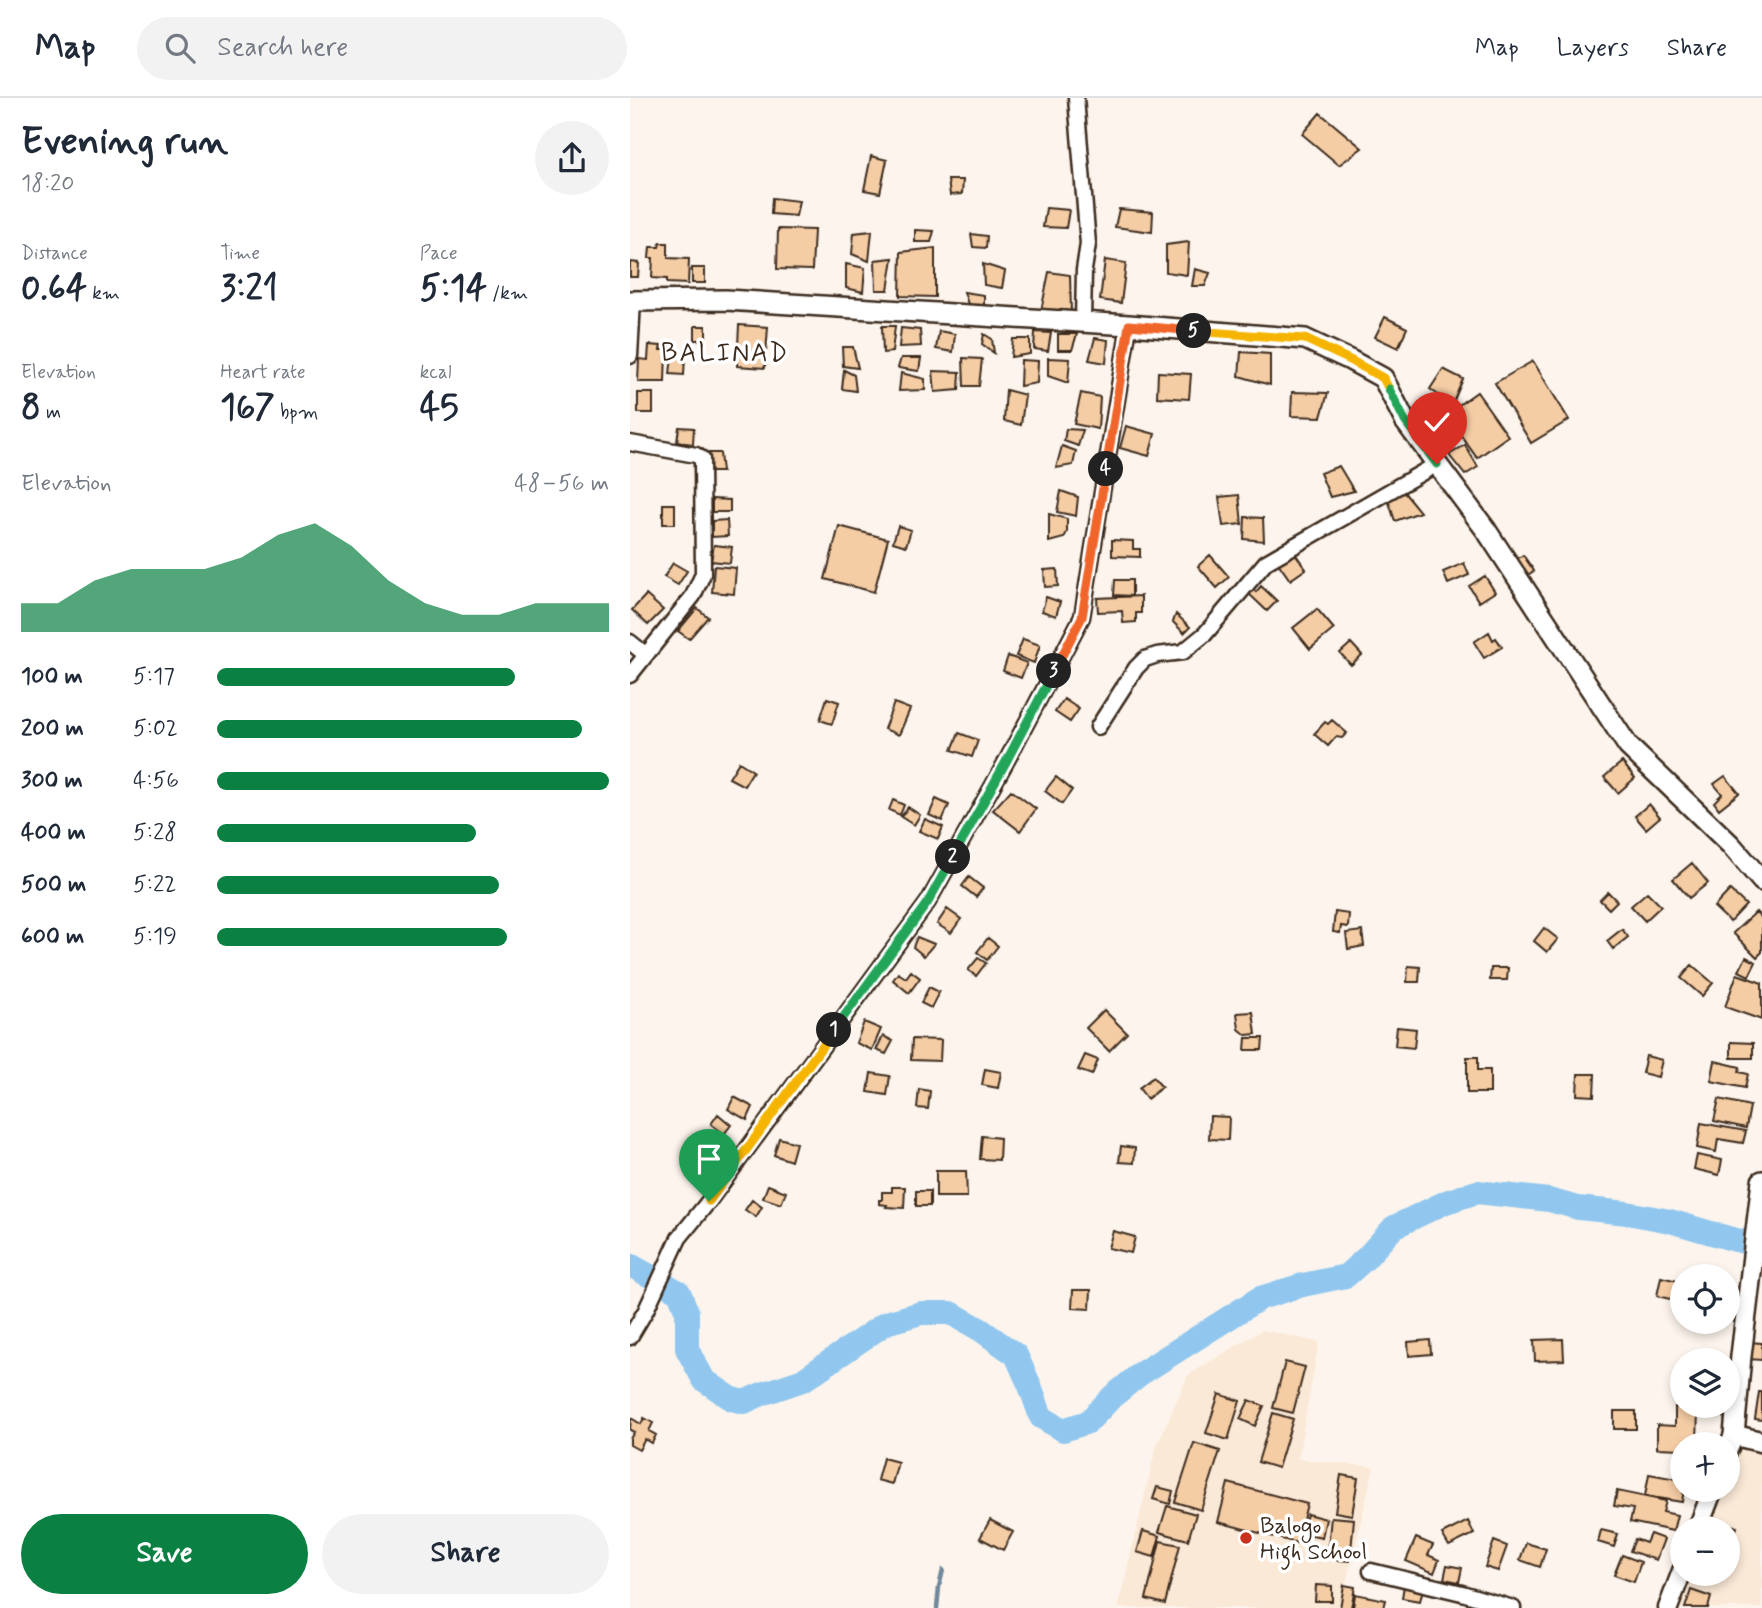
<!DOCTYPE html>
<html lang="en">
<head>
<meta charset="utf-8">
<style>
	:root { --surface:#fff; --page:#f2f2f3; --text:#1f2937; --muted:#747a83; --line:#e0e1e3; --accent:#0b8043 }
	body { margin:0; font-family:Mynerve,sans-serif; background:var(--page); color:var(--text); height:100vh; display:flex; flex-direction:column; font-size:26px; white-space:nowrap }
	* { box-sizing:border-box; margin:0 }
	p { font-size:23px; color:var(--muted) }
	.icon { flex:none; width:38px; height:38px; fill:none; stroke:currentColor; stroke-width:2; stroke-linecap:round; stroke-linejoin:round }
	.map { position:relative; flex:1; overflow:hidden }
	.details { display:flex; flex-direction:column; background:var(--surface); width:630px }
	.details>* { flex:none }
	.buttons { position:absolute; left:1040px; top:1166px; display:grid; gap:14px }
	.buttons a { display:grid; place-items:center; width:70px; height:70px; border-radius:50%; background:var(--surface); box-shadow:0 4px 10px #0003; font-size:35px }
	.pin { position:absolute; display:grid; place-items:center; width:60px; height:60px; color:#fff; margin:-72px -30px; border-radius:50% 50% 50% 0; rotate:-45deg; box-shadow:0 0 7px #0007 }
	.pin .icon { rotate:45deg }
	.km { position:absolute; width:35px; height:35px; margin:-18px; border-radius:50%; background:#222; color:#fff; font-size:19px; line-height:35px; text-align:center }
	.round { display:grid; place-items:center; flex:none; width:74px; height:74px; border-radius:37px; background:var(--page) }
	.summary { display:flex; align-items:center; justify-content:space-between; height:119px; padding:0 21px }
	h1 { font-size:38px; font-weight:800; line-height:52px }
	.figures { display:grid; grid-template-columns:repeat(3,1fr); gap:10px; height:119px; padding:7px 21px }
	.figures div { display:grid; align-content:center }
	.figures b { font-size:35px; font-weight:800 }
	.figures small { font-size:19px; font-weight:400 }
	.figures p { font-size:19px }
	.chart { height:196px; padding:14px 21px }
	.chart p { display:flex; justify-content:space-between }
	.chart svg { width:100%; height:126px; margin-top:7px; fill:var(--accent); opacity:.7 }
	.action { display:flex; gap:14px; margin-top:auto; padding:14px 21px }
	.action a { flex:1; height:80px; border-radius:42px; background:var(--accent); color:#fff; font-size:28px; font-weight:800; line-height:80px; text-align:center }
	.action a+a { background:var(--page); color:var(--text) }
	ul { padding:0 21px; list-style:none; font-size:23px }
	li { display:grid; grid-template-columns:112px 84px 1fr; align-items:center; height:52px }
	li i { height:18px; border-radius:9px; background:var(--accent) }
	header { display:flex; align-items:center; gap:42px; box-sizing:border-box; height:98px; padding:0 35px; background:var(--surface); border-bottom:2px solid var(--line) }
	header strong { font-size:33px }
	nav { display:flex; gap:38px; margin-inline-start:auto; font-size:24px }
	.search { width:490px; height:63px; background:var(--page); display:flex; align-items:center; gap:18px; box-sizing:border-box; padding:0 24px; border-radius:38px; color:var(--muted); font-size:26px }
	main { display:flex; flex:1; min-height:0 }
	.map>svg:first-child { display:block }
	.built { fill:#fbe9d7 }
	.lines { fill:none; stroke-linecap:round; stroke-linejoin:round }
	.stream { stroke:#6f889b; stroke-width:4.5 }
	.river { stroke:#91c7ef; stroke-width:24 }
	.building { fill:#f5cda5; stroke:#3b2a1e; stroke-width:2 }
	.minor-casing { stroke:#3b2a1e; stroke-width:19 }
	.tertiary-casing { stroke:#3b2a1e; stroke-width:23 }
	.secondary-casing { stroke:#3b2a1e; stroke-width:24 }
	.minor { stroke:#fff; stroke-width:14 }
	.tertiary { stroke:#fff; stroke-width:18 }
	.secondary { stroke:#fff; stroke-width:19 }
	.split-1-casing { stroke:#fff; stroke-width:14 }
	.split-2-casing { stroke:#fff; stroke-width:14 }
	.split-3-casing { stroke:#fff; stroke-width:14 }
	.split-4-casing { stroke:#fff; stroke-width:14 }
	.split-5-casing { stroke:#fff; stroke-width:14 }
	.split-6-casing { stroke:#fff; stroke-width:14 }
	.split-7-casing { stroke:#fff; stroke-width:14 }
	.split-1 { stroke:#f5b400; stroke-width:9 }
	.split-2 { stroke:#22a559; stroke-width:9 }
	.split-3 { stroke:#22a559; stroke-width:9 }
	.split-4 { stroke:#f0652b; stroke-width:9 }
	.split-5 { stroke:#f0652b; stroke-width:9 }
	.split-6 { stroke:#f5b400; stroke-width:9 }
	.split-7 { stroke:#22a559; stroke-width:9 }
	.poi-dot { fill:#c8321e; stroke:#fff; stroke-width:2.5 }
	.labels { text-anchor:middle; stroke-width:7; stroke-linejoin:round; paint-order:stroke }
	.poi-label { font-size:23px; fill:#3b2a1e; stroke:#fff; text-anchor:start }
	.quarter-label { font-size:26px; letter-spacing:2px; fill:#3b2a1e; stroke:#fff }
</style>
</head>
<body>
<header>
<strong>Map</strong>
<div class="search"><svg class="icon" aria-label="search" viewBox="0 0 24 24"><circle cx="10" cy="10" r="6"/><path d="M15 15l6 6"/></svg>Search here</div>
<nav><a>Map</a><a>Layers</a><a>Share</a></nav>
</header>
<main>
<section class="details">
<div class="summary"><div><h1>Evening run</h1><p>18:20</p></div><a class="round"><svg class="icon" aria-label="share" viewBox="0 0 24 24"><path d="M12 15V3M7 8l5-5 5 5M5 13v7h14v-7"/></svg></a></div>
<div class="figures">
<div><p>Distance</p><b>0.64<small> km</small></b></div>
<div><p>Time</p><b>3:21</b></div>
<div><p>Pace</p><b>5:14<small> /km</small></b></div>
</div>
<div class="figures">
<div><p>Elevation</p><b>8<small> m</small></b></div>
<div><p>Heart rate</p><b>167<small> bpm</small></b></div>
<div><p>kcal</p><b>45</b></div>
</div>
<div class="chart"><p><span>Elevation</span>48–56 m</p>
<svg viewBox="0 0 160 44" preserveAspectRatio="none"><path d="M0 44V34L10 34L20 26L30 22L40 22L50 22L60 18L70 10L80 6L90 14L100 26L110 34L120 38L130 38L140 34L150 34L160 34V44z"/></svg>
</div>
<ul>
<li><b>100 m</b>5:17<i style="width:76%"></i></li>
<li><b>200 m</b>5:02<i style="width:93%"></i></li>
<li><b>300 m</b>4:56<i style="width:100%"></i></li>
<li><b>400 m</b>5:28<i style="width:66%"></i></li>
<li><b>500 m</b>5:22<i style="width:72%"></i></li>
<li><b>600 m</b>5:19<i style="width:74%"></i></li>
</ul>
<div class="action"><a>Save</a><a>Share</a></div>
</section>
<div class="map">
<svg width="1132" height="1510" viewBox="0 0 1132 1510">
	<rect width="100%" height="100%" fill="#fdf5ed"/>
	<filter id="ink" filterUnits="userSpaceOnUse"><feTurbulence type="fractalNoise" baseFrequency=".0143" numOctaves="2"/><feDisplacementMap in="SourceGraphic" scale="14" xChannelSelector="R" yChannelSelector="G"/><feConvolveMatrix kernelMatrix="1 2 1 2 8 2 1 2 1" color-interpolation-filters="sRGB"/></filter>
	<g filter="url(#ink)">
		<path class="built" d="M632 1232 689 1244 668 1361 744 1369 710 1510H488L526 1349 558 1277Z
			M1109 1347 1132 1353V1510H1048L1061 1475H1097V1430H1078L1093 1391H1097V1379Z"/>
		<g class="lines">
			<path class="stream" d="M307 1510 309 1489 313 1472"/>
			<path class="river" d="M0 1167 49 1194 57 1214V1251L74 1282 102 1301 114 1304 132 1296 173 1282 256 1225 291 1215H321L351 1232 386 1257 400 1288 411 1319 433 1332 458 1324 482 1299 510 1276 630 1200 673 1187 716 1178 736 1160 764 1129 816 1104 847 1094 919 1102 948 1110 997 1115 1040 1123 1102 1141 1132 1148"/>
		</g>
		<path class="building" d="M690 15 732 50 709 67 672 36Z
			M241 58 257 62 250 95 234 92Z
			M318 82H333L332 96 320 97Z
			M142 100 169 103 166 118 141 116Z
			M416 110 439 112 436 130 413 129Z
			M489 111 523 114 522 134 485 129Z
			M148 131 184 132 182 172 147 171Z
			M285 132 304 133 301 144H285Z
			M242 133 239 163 222 156 224 135Z
			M341 136 357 138 356 150 343 149Z
			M559 144 557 177 536 174V147Z
			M30 145H38V160L59 161 58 186 37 185V181L22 180 23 160H19L20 149H29Z
			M305 150V199L270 198 271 154Z
			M263 160 258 192H246L245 162Z
			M475 162 496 165 491 205 470 202Z
			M0 164 9 165 8 179H0Z
			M216 166 235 170 233 194 216 190Z
			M353 166 375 173 372 190 354 187Z
			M62 170H75V185H62Z
			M565 171 580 175 575 188H562Z
			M419 174 440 177 441 213H411Z
			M334 194 354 197V213L338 206Z
			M755 219 777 230 768 250 745 239Z
			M109 227 138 229 135 270 107 268Z
			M65 228H76V242H65Z
			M252 228H265L262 254 253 255Z
			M271 230 290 232 291 248 269 249Z
			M309 233 325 236 323 254 306 251Z
			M405 234 421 235 418 253 404 251Z
			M354 236 362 241 364 255 352 246Z
			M428 236H447L442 252H428Z
			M465 240 478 242 476 265 459 262Z
			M383 241H400V256L381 259Z
			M19 247 31 248 30 252H36L35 284H8L9 261 18 262Z
			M212 249H223L228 270 213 268Z
			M611 254 640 256V287L609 278Z
			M42 258 55 259 54 277 40 276Z
			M271 260H291L289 273 268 270Z
			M333 260 352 261 349 288H334Z
			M418 260 440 261 438 285 418 278Z
			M391 262 408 263 407 285 390 288Z
			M903 263 939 322 901 345 865 285Z
			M813 271 833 281 822 307 800 291Z
			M214 272 224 277 226 293 212 291Z
			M303 273 330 274 329 292 305 294Z
			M528 274 561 276 559 301 527 299Z
			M271 275 295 281V292L269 293Z
			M376 292 395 297 391 327 374 323Z
			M662 294 698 295 691 319 661 318Z
			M847 294 878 338 847 360 816 316Z
			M8 295H23V315H8Z
			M451 295 470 299 468 331 444 326Z
			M496 328 525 336 519 358 490 350Z
			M49 329 64 330 63 346 47 344Z
			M436 331 453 332 448 348 434 343Z
			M835 347 848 369 835 377 819 357Z
			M432 348 446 353 443 367 426 370Z
			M79 355H90L92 374H79Z
			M709 368 724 393 700 399 690 375Z
			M769 388 790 414 765 423 757 398Z
			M431 393 448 399 446 418 427 414Z
			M609 397 612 426 593 428 589 399Z
			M82 401 100 402V414H82Z
			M33 406H45V426H33Z
			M419 416 437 421V434L434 440 419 444Z
			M615 419 633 420 634 443 614 441Z
			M97 422 98 438 82 439V423Z
			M209 428 258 441 244 494 195 481Z
			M268 428 281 432 276 448 263 444Z
			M482 442 503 443V451H510V459L482 458Z
			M84 447 102 449 100 465 81 463Z
			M662 451 676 471 660 482 646 462Z
			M580 457 599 479 587 490 568 468Z
			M893 457 904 473 891 481 880 465Z
			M43 465 57 473 48 487 34 479Z
			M834 465 839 477 818 486 813 474Z
			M84 468 106 470 104 496 82 494Z
			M427 471 428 488 415 489 414 472Z
			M855 478 865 494 849 504 839 488Z
			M485 482H502V498L484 497Z
			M631 488 647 503 637 513 618 495 622 490 626 494Z
			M16 497 33 512 18 527 2 512Z
			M511 498V515H506V524L493 525 492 513 468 514 467 500Z
			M416 499 430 504 426 518 412 513Z
			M67 510 78 519 59 541 48 533Z
			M687 511 704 531 680 551 663 530Z
			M546 516 560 529 554 535 543 524Z
			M859 534 863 542 866 540 872 549 854 560 844 544Z
			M393 541 410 547 404 565 386 558Z
			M721 545 732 557 721 567 710 555Z
			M378 558 397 565 391 580 373 573Z
			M197 600 209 604 202 626 190 622Z
			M434 601 449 611 440 624 425 614Z
			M264 605 280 611 269 637 254 631Z
			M702 622 717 635 712 640 706 639 698 648 684 636 695 624 698 626Z
			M329 635 348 642 342 659 322 652Z
			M109 664 123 673 114 688 99 680Z
			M992 664 1005 680 988 695 974 679Z
			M1095 678 1109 695 1089 711 1084 704 1092 696 1084 686Z
			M426 679 442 692 432 706 415 693Z
			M381 692 406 711 390 733 363 712Z
			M306 701 319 707 312 723 299 717Z
			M263 702 274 707 270 717 259 712Z
			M1019 706 1030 719 1016 731 1005 718Z
			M278 709 290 717 284 727 271 719Z
			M295 721 313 729 308 741 289 733Z
			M1062 765 1078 785 1059 800 1043 781Z
			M339 779 353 790 346 799 332 788Z
			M1100 792 1116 807 1100 824 1084 809Z
			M978 794 987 803 979 811 970 802Z
			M1017 794 1031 808 1015 823 1001 808Z
			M317 811 331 821 321 835 307 826Z
			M705 814 719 816 718 829 711 828 710 835 703 834Z
			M1126 814 1132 820V854L1127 859 1103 835Z
			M914 830 928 841 917 854 904 843Z
			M992 831 998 839 983 851 977 843Z
			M732 833 734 848 718 851 716 835Z
			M287 839 304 846 294 858 283 849Z
			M358 840 368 848 357 862 347 854Z
			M1116 859 1126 864 1119 878 1109 873Z
			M348 860 356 865 346 878 338 872Z
			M1062 867 1083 885 1072 898 1051 880Z
			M778 868 790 869 789 884H777Z
			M861 870H878L877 882H860Z
			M281 873 290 880 279 895 263 882 268 875 276 880Z
			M1107 876 1132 885V922L1095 909Z
			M299 889 309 894 301 910 291 905Z
			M474 912 497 935 479 953 456 930Z
			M623 914 626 936 616 937 609 931 607 915Z
			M234 924 251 931 242 952 226 945Z
			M767 929 786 931 784 950 765 948Z
			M253 938 263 943 256 956 246 952Z
			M616 940H633L632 952H615Z
			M282 941 311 942 310 963 281 962Z
			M1101 944 1123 945V960H1101Z
			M455 957 468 962 462 977 448 972Z
			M1016 958 1032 962 1028 979 1012 975Z
			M837 959H848V972H860V995H837Z
			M1085 963 1110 969 1109 974 1118 976 1115 990 1081 983Z
			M355 971 371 974 368 990 352 987Z
			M241 975 260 978 257 997 238 994Z
			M948 976H965L964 998 947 997Z
			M523 979 532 989 517 1001 509 990Z
			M289 991 300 993 298 1011 287 1010Z
			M104 999 123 1009 117 1022 98 1011Z
			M1089 1001 1120 1008 1116 1030 1084 1023Z
			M88 1016 101 1027 94 1036 81 1026Z
			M580 1018 599 1019 598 1042 579 1041Z
			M1071 1025 1116 1033 1113 1045 1088 1041 1086 1054 1067 1050Z
			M352 1038 370 1040 369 1062 350 1061Z
			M149 1040 166 1045 161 1063 144 1057Z
			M491 1048 505 1050 504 1065 489 1064Z
			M1067 1057 1092 1062 1089 1077 1064 1071Z
			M68 1065 80 1073 72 1087 59 1079Z
			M306 1073H336L337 1099H306Z
			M138 1087 156 1094 151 1106 133 1100Z
			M262 1089H275L274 1110 256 1109 257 1107 249 1106V1102H252V1094H262Z
			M286 1093H300V1108H286Z
			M122 1102 132 1109 126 1119 115 1112Z
			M483 1133 505 1139 501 1155 478 1150Z
			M1031 1179 1052 1184 1049 1203 1027 1198Z
			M443 1192H461L460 1211 442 1210Z
			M933 1241 934 1262 905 1263 904 1242Z
			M800 1242 801 1256 779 1258 778 1244Z
			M1119 1244 1132 1245V1262L1118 1261Z
			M655 1264 675 1269 663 1315 643 1310Z
			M1129 1294H1132V1322L1125 1321Z
			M589 1296 610 1303 598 1342 576 1335Z
			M619 1302 634 1308 625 1328 610 1321Z
			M1045 1309H1068L1067 1346H1052V1351L1027 1350V1327L1045 1328Z
			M984 1313H1006V1331H984Z
			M643 1315 663 1321 648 1370 628 1364Z
			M1 1320 11 1326 14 1320 23 1325 19 1333 26 1337 22 1345 15 1341 9 1352 0 1347V1341L4 1334 0 1332Z
			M564 1345 590 1353 571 1412 545 1404Z
			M253 1360 268 1364 262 1386 247 1382Z
			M1019 1376 1052 1382V1391H1054L1052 1404 1015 1398Z
			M711 1377 728 1380 722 1417 705 1414Z
			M598 1385 677 1406 667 1445 588 1424Z
			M527 1389 543 1393 540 1406 523 1401Z
			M987 1393 1036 1403 1033 1414 1047 1417 1043 1433 1000 1424 1003 1411 984 1408Z
			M537 1408 566 1416 558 1442 529 1434Z
			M677 1416 696 1421 692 1439 672 1435Z
			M701 1419 724 1421 720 1463 697 1461Z
			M360 1422 383 1434 373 1452 350 1440Z
			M1087 1422 1107 1429 1097 1457V1430H1084Z
			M838 1423 844 1436 819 1448 812 1436Z
			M971 1432 988 1436 984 1449 968 1444Z
			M513 1433 530 1438 524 1459 507 1454Z
			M1020 1436 1034 1441 1026 1462 1000 1453 1005 1441 1016 1445Z
			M786 1440 803 1447 798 1457 809 1462 804 1475 776 1463Z
			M530 1443 550 1447 535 1506 516 1501Z
			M864 1443 877 1448 868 1473 855 1469Z
			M896 1445 916 1451 910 1469 890 1462Z
			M992 1457 1011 1464 1004 1484 984 1477Z
			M817 1467 832 1470 829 1484 814 1481Z
			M686 1487 702 1488V1503H685Z
			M714 1487 725 1489 721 1510H710Z
			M774 1487 793 1491 790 1503 772 1500Z
			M1061 1492 1081 1499 1078 1510H1055Z
			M725 1496 756 1502 754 1510H723Z"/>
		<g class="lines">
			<g class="minor-casing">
				<path id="minor" d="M446 0 458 146 454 172 453 224
					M0 258 3 203
					M0 345 66 357 72 361 73 476 63 498 0 577
					M0 544 16 557
					M468 629 506 570 515 561 527 557 553 554 575 536 636 464 807 366
					M0 1239 16 1212 49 1140 79 1103 298 804 377 662 452 519 499 227
					M741 1473 832 1495 883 1510"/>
			</g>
			<g class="tertiary-casing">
				<path id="tertiary" d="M1097 1354 1104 1337
					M1068 1430 1083 1391
					M1038 1510 1052 1473"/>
			</g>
			<g class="secondary-casing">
				<path id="secondary" d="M0 203 96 202 499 227 675 241 720 262 753 280 775 323 856 432 998 648 1101 747 1132 783
					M1132 1083 1111 1258 1104 1337 1132 1344"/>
			</g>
			<use href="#minor" class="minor"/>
			<use href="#tertiary" class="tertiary"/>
			<use href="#secondary" class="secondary"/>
		</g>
	</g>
	<g class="lines" filter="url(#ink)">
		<g class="split-1-casing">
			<path id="split-1" d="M79 1103 204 932"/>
		</g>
		<g class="split-2-casing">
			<path id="split-2" d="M204 932 298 804 323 759"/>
		</g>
		<g class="split-3-casing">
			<path id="split-3" d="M323 759 377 662 424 573"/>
		</g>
		<g class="split-4-casing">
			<path id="split-4" d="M424 573 452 519 476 371"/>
		</g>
		<g class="split-5-casing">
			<path id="split-5" d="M476 371 499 227 564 233"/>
		</g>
		<g class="split-6-casing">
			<path id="split-6" d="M564 233 675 241 720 262 753 280 759 291"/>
		</g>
		<g class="split-7-casing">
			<path id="split-7" d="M759 291 775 323 807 366"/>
		</g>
		<use href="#split-1" class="split-1"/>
		<use href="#split-2" class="split-2"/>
		<use href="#split-3" class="split-3"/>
		<use href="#split-4" class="split-4"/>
		<use href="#split-5" class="split-5"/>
		<use href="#split-6" class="split-6"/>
		<use href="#split-7" class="split-7"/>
	</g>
	<circle class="poi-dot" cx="616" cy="1440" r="7"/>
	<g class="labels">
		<g class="poi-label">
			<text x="630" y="1435">Balogo<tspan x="630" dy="26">High School</tspan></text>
		</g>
		<g class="quarter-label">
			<text x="95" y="263">BALINAD</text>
		</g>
	</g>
</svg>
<div class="buttons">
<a><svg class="icon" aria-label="locate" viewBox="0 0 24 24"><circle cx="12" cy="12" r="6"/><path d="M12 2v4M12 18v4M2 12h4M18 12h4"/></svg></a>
<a><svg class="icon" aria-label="layers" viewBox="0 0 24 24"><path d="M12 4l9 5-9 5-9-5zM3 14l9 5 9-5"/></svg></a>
<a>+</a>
<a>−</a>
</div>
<div class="pin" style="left:79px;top:1103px;background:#1e9e55"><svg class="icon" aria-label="arrive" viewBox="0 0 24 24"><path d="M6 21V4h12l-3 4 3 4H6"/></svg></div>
<div class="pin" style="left:807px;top:366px;background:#d93025"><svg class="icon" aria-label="check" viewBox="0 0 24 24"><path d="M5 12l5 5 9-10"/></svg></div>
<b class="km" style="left:204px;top:932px">1</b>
<b class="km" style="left:323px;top:759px">2</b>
<b class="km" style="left:424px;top:573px">3</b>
<b class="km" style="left:476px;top:371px">4</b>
<b class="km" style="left:564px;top:233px">5</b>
</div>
</main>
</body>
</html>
